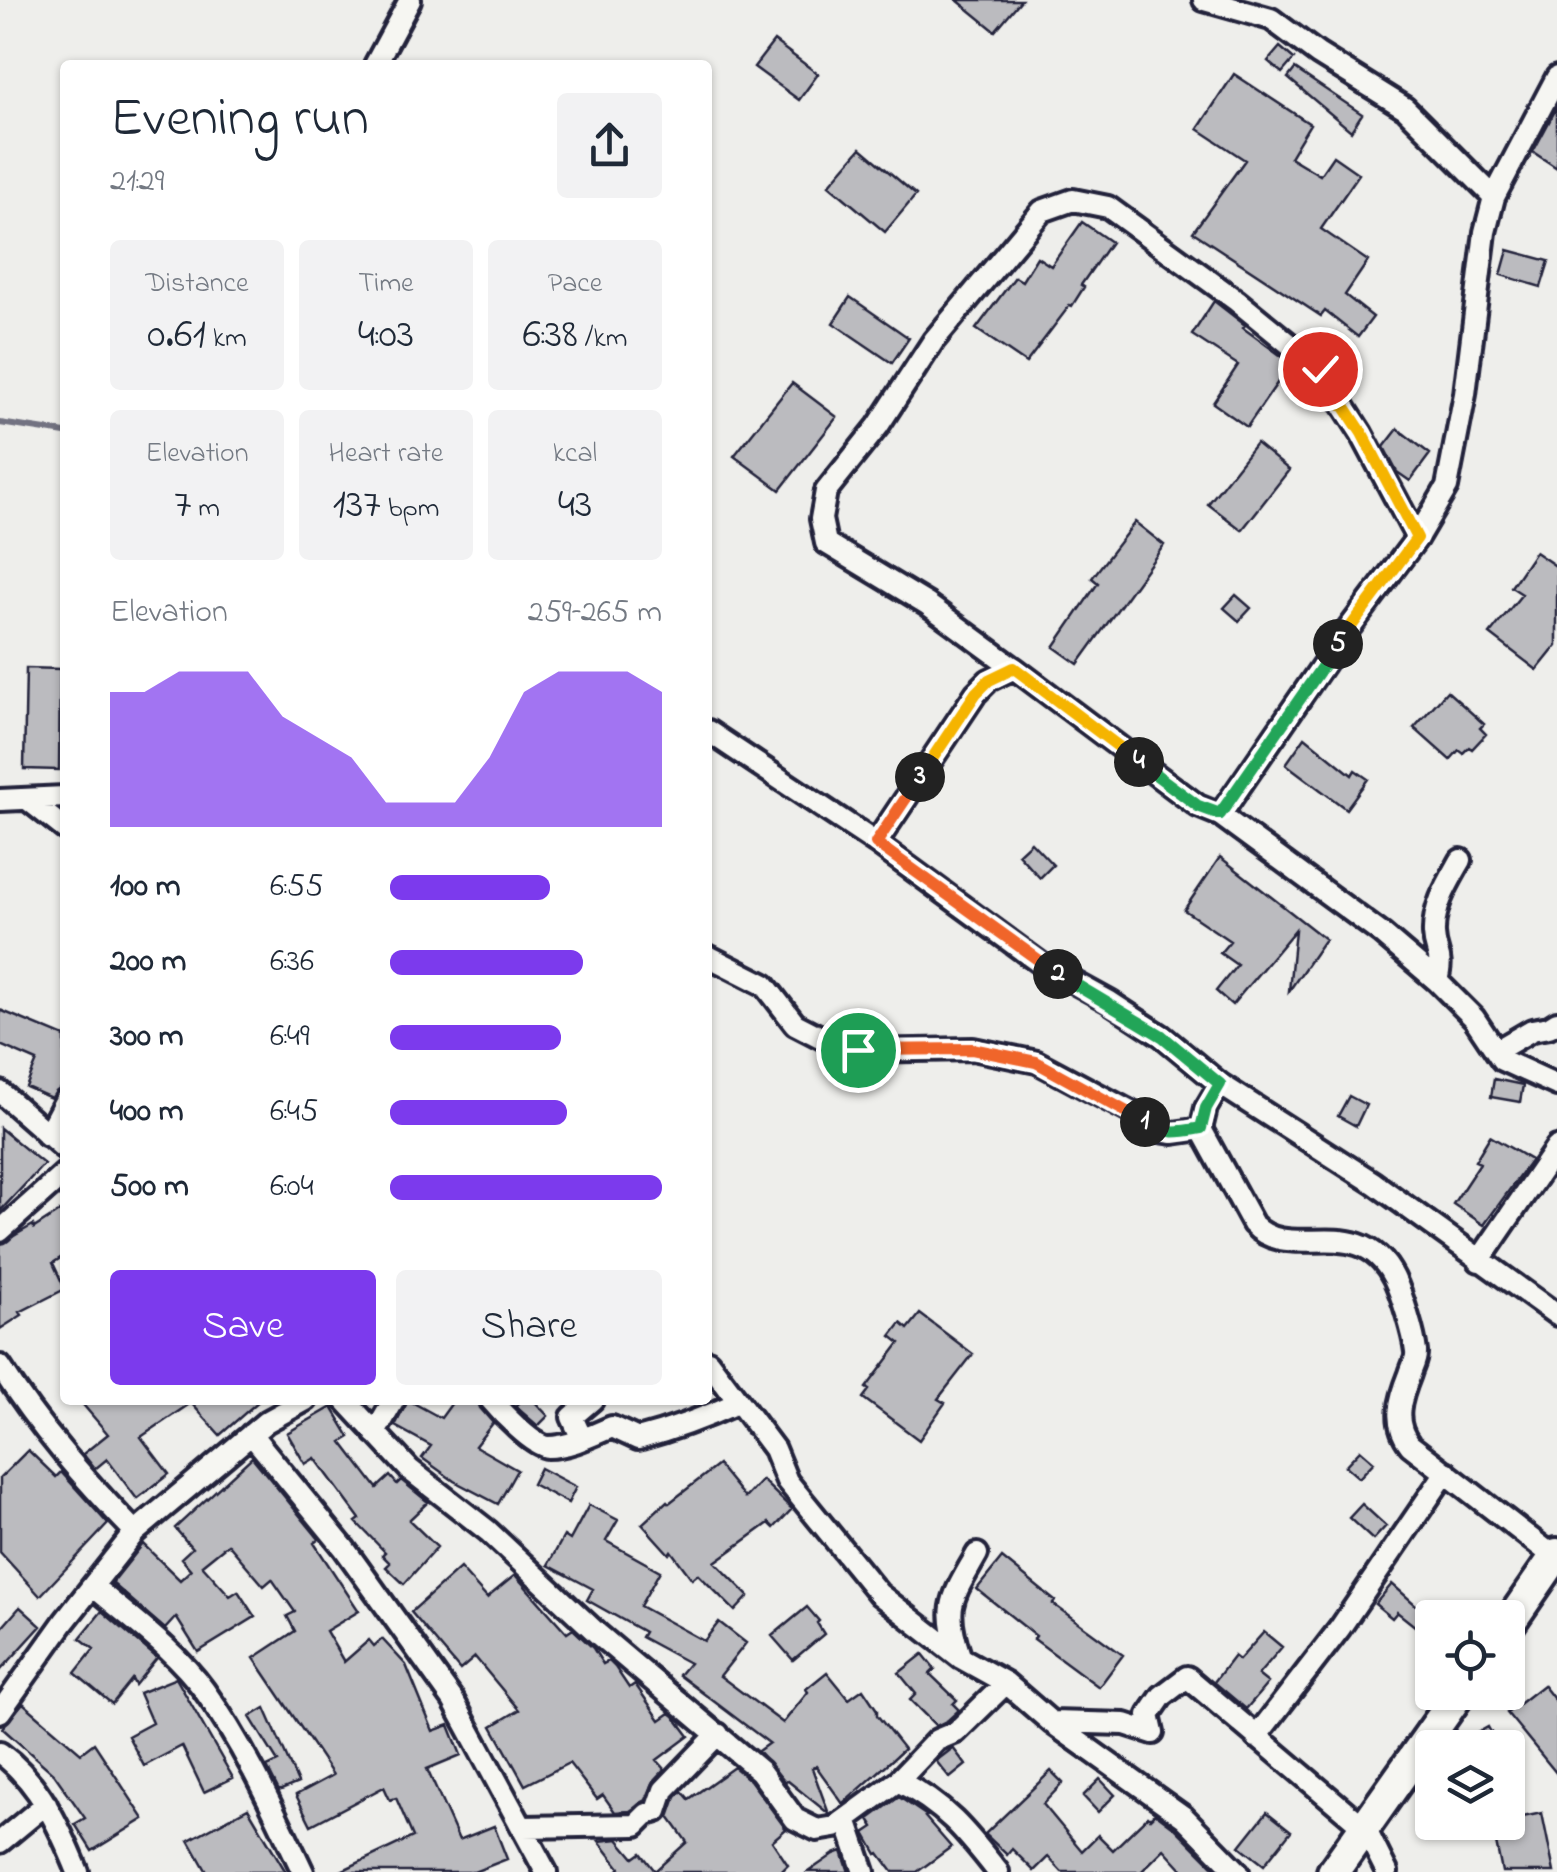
<!DOCTYPE html>
<html lang="en">
<head>
<meta charset="utf-8">
<style>
	:root { --surface:#fff; --page:#f2f2f3; --text:#1f2937; --muted:#747a83; --accent:#7c3aed }
	body { margin:0; font-family:"Indie Flower",sans-serif; background:var(--page); color:var(--text); height:100vh; display:flex; flex-direction:column; font-size:38px; white-space:nowrap }
	* { box-sizing:border-box; margin:0 }
	p { font-size:32px; color:var(--muted) }
	.icon { flex:none; width:55px; height:55px; fill:none; stroke:currentColor; stroke-width:2; stroke-linecap:round; stroke-linejoin:round }
	.map { position:relative; flex:1; overflow:hidden }
	.drawer { position:absolute; left:60px; top:60px; width:652px; height:1345px; display:flex; flex-direction:column; background:var(--surface); border-radius:10px; box-shadow:0 2px 8px #0004 }
	.drawer>* { flex:none }
	.controls { position:absolute; left:1415px; top:1600px; display:grid; gap:20px }
	.controls a { display:grid; place-items:center; width:110px; height:110px; border-radius:10px; background:var(--surface); box-shadow:0 2px 8px #0004; font-size:50px }
	.pin { position:absolute; display:grid; place-items:center; width:85px; height:85px; color:#fff; margin:-42px; border:5px solid #fff; border-radius:50%; box-shadow:0 2px 10px #0007 }
	.km { position:absolute; width:50px; height:50px; margin:-25px; border-radius:50%; background:#222; color:#fff; font-size:28px; line-height:50px; text-align:center }
	.round { display:grid; place-items:center; flex:none; width:105px; height:105px; border-radius:10px; background:var(--page) }
	.head { display:flex; align-items:center; justify-content:space-between; height:170px; padding:0 50px }
	h1 { font-size:55px; font-weight:600; line-height:75px }
	.metrics { display:grid; grid-template-columns:repeat(3,1fr); gap:15px; height:170px; padding:10px 50px }
	.metrics div { display:grid; align-content:center; border-radius:10px; background:var(--page); text-align:center }
	.metrics b { font-size:42px; font-weight:600 }
	.metrics small { font-size:28px; font-weight:400 }
	.metrics p { font-size:28px }
	.chart { height:280px; padding:20px 50px }
	.chart p { display:flex; justify-content:space-between }
	.chart svg { width:100%; height:180px; margin-top:10px; fill:var(--accent); opacity:.7 }
	.action { display:flex; gap:20px; margin-top:auto; padding:20px 50px }
	.action a { flex:1; height:115px; border-radius:10px; background:var(--accent); color:#fff; font-size:40px; font-weight:600; line-height:115px; text-align:center }
	.action a+a { background:var(--page); color:var(--text) }
	ul { padding:0 50px; list-style:none; font-size:32px }
	li { display:grid; grid-template-columns:160px 120px 1fr; align-items:center; height:75px }
	li i { height:25px; border-radius:12px; background:var(--accent) }
	.map>svg:first-child { display:block }
	.lines { fill:none; stroke-linecap:round; stroke-linejoin:round }
	.stream { stroke:#727281; stroke-width:6 }
	.building { fill:#bbbbbf; stroke:#22223b; stroke-width:2.5 }
	.minor-casing { stroke:#22223b; stroke-width:28 }
	.secondary-casing { stroke:#22223b; stroke-width:38 }
	.minor { stroke:#f6f6f2; stroke-width:20 }
	.secondary { stroke:#f6f6f2; stroke-width:30 }
	.split-1-casing { stroke:#fff; stroke-width:20 }
	.split-2-casing { stroke:#fff; stroke-width:20 }
	.split-3-casing { stroke:#fff; stroke-width:20 }
	.split-4-casing { stroke:#fff; stroke-width:20 }
	.split-5-casing { stroke:#fff; stroke-width:20 }
	.split-6-casing { stroke:#fff; stroke-width:20 }
	.split-1 { stroke:#f0652b; stroke-width:12 }
	.split-2 { stroke:#22a559; stroke-width:12 }
	.split-3 { stroke:#f0652b; stroke-width:12 }
	.split-4 { stroke:#f5b400; stroke-width:12 }
	.split-5 { stroke:#22a559; stroke-width:12 }
	.split-6 { stroke:#f5b400; stroke-width:12 }
</style>
</head>
<body>
<div class="map">
<svg width="1557" height="1872" viewBox="0 0 1557 1872">
	<rect width="100%" height="100%" fill="#eeeeeb"/>
	<filter id="ink" filterUnits="userSpaceOnUse"><feTurbulence type="fractalNoise" baseFrequency=".01" numOctaves="2"/><feDisplacementMap in="SourceGraphic" scale="20" xChannelSelector="R" yChannelSelector="G"/><feConvolveMatrix kernelMatrix="1 2 1 2 8 2 1 2 1" color-interpolation-filters="sRGB"/></filter>
	<g filter="url(#ink)">
		<g class="lines">
			<path class="stream" d="M0 423 65 433"/>
		</g>
		<path class="building" d="M957 0H1021L995 31Z
			M774 41 818 74 799 100 754 67Z
			M1280 47 1294 59 1282 73 1268 61Z
			M1295 69 1362 114 1351 131 1288 78Z
			M1234 74 1310 124 1290 157 1320 175 1333 156 1359 174 1321 229 1368 261 1345 295 1373 317 1358 337 1325 311 1321 316 1193 232 1245 160 1198 129Z
			M1557 107V168L1533 152Z
			M861 148 916 195 885 232 829 185Z
			M1082 222 1111 242 1081 285 1084 287 1072 306 1070 305 1026 363 976 329 1015 277 1022 281 1037 257 1051 266Z
			M1508 250 1549 261 1541 287 1501 275Z
			M850 297 909 338 892 363 833 323Z
			M1214 301 1245 325 1243 328 1291 363 1247 427 1213 403 1238 365 1192 335Z
			M792 383 837 417 780 490 734 456Z
			M1398 429 1430 454 1410 481 1397 472 1384 447Z
			M1256 443 1289 470 1242 530 1208 504Z
			M1135 522 1164 545 1078 664 1054 647 1098 583 1092 578Z
			M1535 552 1557 567V645L1537 670 1490 634 1522 594 1511 587Z
			M1236 595 1251 608 1239 621 1224 608Z
			M26 668 60 669 59 770 24 769Z
			M1447 691 1484 724 1480 728 1486 734 1472 749 1469 747 1463 753 1459 750 1450 760 1414 728Z
			M1305 737 1352 775 1355 770 1368 779 1346 809 1286 764Z
			M1031 842 1053 865 1040 878 1018 854Z
			M1220 857 1325 939 1289 991 1295 930 1232 1005 1216 991 1237 965 1220 953 1230 941 1184 910Z
			M0 1010 65 1037V1085L51 1098 26 1087 37 1061 0 1045Z
			M1494 1079 1523 1085 1520 1102 1491 1097Z
			M1349 1096 1366 1105 1356 1126 1338 1116Z
			M0 1128 44 1164 0 1211Z
			M1490 1136 1531 1160 1484 1225 1453 1204 1480 1163 1475 1161Z
			M65 1208V1255L53 1263 65 1289 20 1312 22 1315 0 1329V1244L33 1225 34 1228Z
			M920 1314 973 1354 938 1399 945 1403 919 1440 863 1398 869 1390 866 1388 900 1343 891 1336 901 1323 908 1329Z
			M79 1400H260L220 1435 191 1403 141 1437 169 1474 137 1499 107 1459 95 1469 83 1454 108 1434Z
			M408 1400 441 1418 454 1400H478L480 1408 493 1423 475 1446 517 1470 498 1504 454 1481 422 1458 431 1446 395 1426Z
			M521 1400H533L548 1416 538 1426 515 1406Z
			M332 1407 350 1437 342 1442 377 1488 390 1476 397 1484 401 1480 428 1502 409 1520 437 1547 404 1584 386 1567 390 1563 382 1555 385 1552 356 1522 360 1519 315 1458 305 1464 287 1433Z
			M28 1450 56 1477 61 1472 108 1524 40 1596 0 1552V1478Z
			M1360 1450 1374 1462 1359 1478 1345 1466Z
			M252 1457 319 1539 314 1543 359 1611 326 1631 344 1662 369 1640 374 1646 382 1639 406 1665 433 1731 449 1725 461 1755 427 1769 459 1840 494 1826 507 1859 474 1872H339L413 1837 396 1798 390 1800 384 1787 311 1825 296 1795 333 1775 254 1658 295 1631 287 1616 295 1612 272 1579 264 1586 228 1544 202 1565 230 1596 238 1591 255 1617 198 1652 176 1617 165 1629 112 1583 143 1544 180 1580 191 1570 181 1558 192 1548 175 1528Z
			M718 1465 745 1498 762 1480 792 1509 774 1528 769 1523 715 1562 749 1596 735 1611 698 1574 692 1579 671 1551 669 1554 642 1524 667 1501 669 1503Z
			M540 1468 576 1487 568 1503 532 1484Z
			M1362 1504 1386 1526 1373 1540 1349 1518Z
			M589 1505 618 1520 606 1541 660 1571 640 1606 704 1641 719 1622 746 1643 720 1676 783 1723 808 1692 806 1689 827 1672 849 1699 863 1689 877 1710V1715L904 1749 843 1804 816 1766 812 1768 829 1814 788 1781 785 1782 758 1751 769 1743 679 1675 689 1663 641 1637 644 1632 587 1600 593 1589 548 1565 564 1536 570 1540Z
			M1002 1558 1055 1601 1053 1604 1123 1655 1099 1687 1034 1639 1036 1636 977 1589Z
			M460 1568 487 1598 515 1575 567 1633 573 1629 593 1648 603 1664 609 1661 615 1667 629 1688 635 1684 660 1720 670 1713 674 1716 689 1736 657 1760 665 1769 654 1781 646 1800 630 1811 615 1812 603 1795 597 1799 569 1763 525 1785 492 1726 519 1710 475 1657 460 1670 411 1612Z
			M1392 1584 1432 1619V1627L1426 1635 1397 1612 1392 1618 1375 1604Z
			M20 1607 41 1626 0 1671V1630Z
			M807 1607 819 1621 817 1623 824 1634 793 1660 772 1636Z
			M102 1611 157 1658 135 1685 132 1679 112 1704 75 1673 94 1649 80 1638Z
			M1264 1632 1282 1647 1258 1675 1268 1683 1246 1709 1214 1682 1234 1656 1239 1660Z
			M923 1654 935 1669 930 1674 957 1700 953 1704 959 1710 948 1720 936 1726 910 1700 916 1694 899 1673Z
			M176 1678 233 1778 204 1792 182 1746 144 1766 128 1736 152 1723 139 1693Z
			M1543 1685 1557 1703V1774L1507 1713Z
			M23 1703 81 1753 94 1743 144 1819 92 1851 75 1824 85 1818 54 1774 2 1728Z
			M265 1708 298 1783 279 1791 267 1767 278 1762 250 1717Z
			M1488 1727 1500 1748H1479L1472 1736Z
			M953 1748 966 1765 950 1778 936 1761Z
			M734 1767 750 1780 786 1829 772 1841 788 1865 781 1872H616L620 1868 599 1841 618 1839 634 1858 641 1853 655 1871 687 1842 669 1817 676 1797 682 1791 689 1799Z
			M1051 1771 1063 1783 1043 1804 1082 1851 1098 1835 1113 1850 1148 1816 1150 1818 1155 1813 1175 1828 1219 1872H1185L1164 1849 1141 1872H1062L1048 1857 1034 1871 1012 1849 1007 1855 985 1834Z
			M1100 1779 1115 1795 1098 1812 1083 1796Z
			M899 1797 927 1816 925 1817 951 1847 917 1872H893L879 1853 877 1854 865 1833 874 1827 869 1819Z
			M248 1808 286 1872H207L189 1840Z
			M1267 1812 1291 1831 1264 1865 1240 1846Z
			M1542 1813 1554 1872H1502L1492 1823 1508 1822V1820Z
			M842 1851 849 1872H808L834 1854Z"/>
		<g class="lines">
			<g class="minor-casing">
				<path id="minor" d="M1204 0 1271 19 1318 54 1405 108 1494 197
					M375 65 410 0
					M1014 668 927 604 826 543 821 519 826 491 878 426 934 340 1042 211 1073 200 1108 207 1237 301 1320 369 1361 433 1417 538
					M708 731 876 843 1041 964 1110 1002 1162 1036 1220 1084 1374 1183 1557 1315
					M27 799 65 829
					M0 800 65 797
					M1220 815 1338 643 1417 538 1447 487 1465 394 1485 232 1494 197 1557 77
					M876 843 976 693 989 680 1014 668 1198 806 1220 815 1382 934 1437 981 1474 1018 1502 1060 1557 1085
					M708 956 765 985 795 1024 830 1042 858 1051 973 1049 1037 1062 1129 1111 1159 1131 1173 1133 1201 1129
					M1437 981C1444 954 1435 955 1434 934 1433 906 1448 883 1461 860
					M1496 1051 1532 1030 1549 1027 1557 1022
					M1220 1084 1206 1108 1201 1129 1253 1224C1289 1265 1360 1209 1394 1278 1402 1295 1414 1334 1416 1352 1417 1359 1412 1367 1410 1374 1400 1399 1392 1423 1410 1445L1557 1559
					M0 1092 65 1149
					M47 1135 65 1101
					M0 1231 65 1173
					M1479 1261 1557 1147
					M708 1361 774 1449 787 1481 879 1594 961 1658 1006 1683 1051 1722 1184 1817 1238 1872
					M0 1366C39 1428 85 1480 135 1532
					M345 1400 410 1470 488 1531 599 1635 760 1771 795 1819 817 1830 835 1827 898 1781 937 1740 956 1732 1006 1683
					M491 1400C501 1412 533 1446 548 1447 569 1447 593 1435 612 1427L638 1439C672 1430 704 1418 737 1403
					M375 1433 394 1400
					M251 1434 344 1548 453 1700 546 1872
					M582 1439 572 1417 592 1400
					M93 1586C130 1618 175 1650 204 1690 245 1747 273 1809 303 1872
					M960 1656C943 1605 952 1599 977 1554
					M0 1712 64 1622 135 1532 266 1422 306 1400
					M1052 1722 1125 1724 1153 1733 1149 1715 1162 1696 1187 1677 1365 1828 1387 1872
					M1256 1737 1340 1628 1446 1472
					M0 1753C39 1781 60 1828 78 1872
					M898 1781C945 1805 966 1831 998 1872
					M846 1819 864 1872
					M524 1827 636 1825 647 1814 657 1811 664 1790 718 1734
					M0 1842 46 1804"/>
			</g>
			<g class="secondary-casing">
				<path id="secondary" d="M1508 1625 1557 1554
					M1333 1872 1460 1692"/>
			</g>
			<use href="#minor" class="minor"/>
			<use href="#secondary" class="secondary"/>
		</g>
	</g>
	<g class="lines" filter="url(#ink)">
		<g class="split-1-casing">
			<path id="split-1" d="M858 1050 972 1049 1036 1062 1145 1122"/>
		</g>
		<g class="split-2-casing">
			<path id="split-2" d="M1058 974 1162 1036 1220 1084 1206 1108 1201 1128C1179 1132 1165 1135 1145 1122"/>
		</g>
		<g class="split-3-casing">
			<path id="split-3" d="M920 777 876 843 1058 974"/>
		</g>
		<g class="split-4-casing">
			<path id="split-4" d="M920 777 976 693 989 680 1014 668 1139 762"/>
		</g>
		<g class="split-5-casing">
			<path id="split-5" d="M1139 762 1198 806 1220 814 1338 644"/>
		</g>
		<g class="split-6-casing">
			<path id="split-6" d="M1320 369 1362 433 1417 538 1338 644"/>
		</g>
		<use href="#split-1" class="split-1"/>
		<use href="#split-2" class="split-2"/>
		<use href="#split-3" class="split-3"/>
		<use href="#split-4" class="split-4"/>
		<use href="#split-5" class="split-5"/>
		<use href="#split-6" class="split-6"/>
	</g>
</svg>
<div class="controls">
<a><svg class="icon" aria-label="locate" viewBox="0 0 24 24"><circle cx="12" cy="12" r="6"/><path d="M12 2v4M12 18v4M2 12h4M18 12h4"/></svg></a>
<a><svg class="icon" aria-label="layers" viewBox="0 0 24 24"><path d="M12 4l9 5-9 5-9-5zM3 14l9 5 9-5"/></svg></a>
</div>
<div class="pin" style="left:858px;top:1050px;background:#1e9e55"><svg class="icon" aria-label="arrive" viewBox="0 0 24 24"><path d="M6 21V4h12l-3 4 3 4H6"/></svg></div>
<div class="pin" style="left:1320px;top:369px;background:#d93025"><svg class="icon" aria-label="check" viewBox="0 0 24 24"><path d="M5 12l5 5 9-10"/></svg></div>
<b class="km" style="left:1145px;top:1122px">1</b>
<b class="km" style="left:1058px;top:974px">2</b>
<b class="km" style="left:920px;top:777px">3</b>
<b class="km" style="left:1139px;top:762px">4</b>
<b class="km" style="left:1338px;top:644px">5</b>
<section class="drawer">
<div class="head"><div><h1>Evening run</h1><p>21:29</p></div><a class="round"><svg class="icon" aria-label="share" viewBox="0 0 24 24"><path d="M12 15V3M7 8l5-5 5 5M5 13v7h14v-7"/></svg></a></div>
<div class="metrics">
<div><p>Distance</p><b>0.61<small> km</small></b></div>
<div><p>Time</p><b>4:03</b></div>
<div><p>Pace</p><b>6:38<small> /km</small></b></div>
</div>
<div class="metrics">
<div><p>Elevation</p><b>7<small> m</small></b></div>
<div><p>Heart rate</p><b>137<small> bpm</small></b></div>
<div><p>kcal</p><b>43</b></div>
</div>
<div class="chart"><p><span>Elevation</span>259–265 m</p>
<svg viewBox="0 0 160 44" preserveAspectRatio="none"><path d="M0 44V11L10 11L20 6L30 6L40 6L50 17L60 22L70 27L80 38L90 38L100 38L110 27L120 11L130 6L140 6L150 6L160 11V44z"/></svg>
</div>
<ul>
<li><b>100 m</b>6:55<i style="width:59%"></i></li>
<li><b>200 m</b>6:36<i style="width:71%"></i></li>
<li><b>300 m</b>6:49<i style="width:63%"></i></li>
<li><b>400 m</b>6:45<i style="width:65%"></i></li>
<li><b>500 m</b>6:04<i style="width:100%"></i></li>
</ul>
<div class="action"><a>Save</a><a>Share</a></div>
</section>
</div>
</body>
</html>
